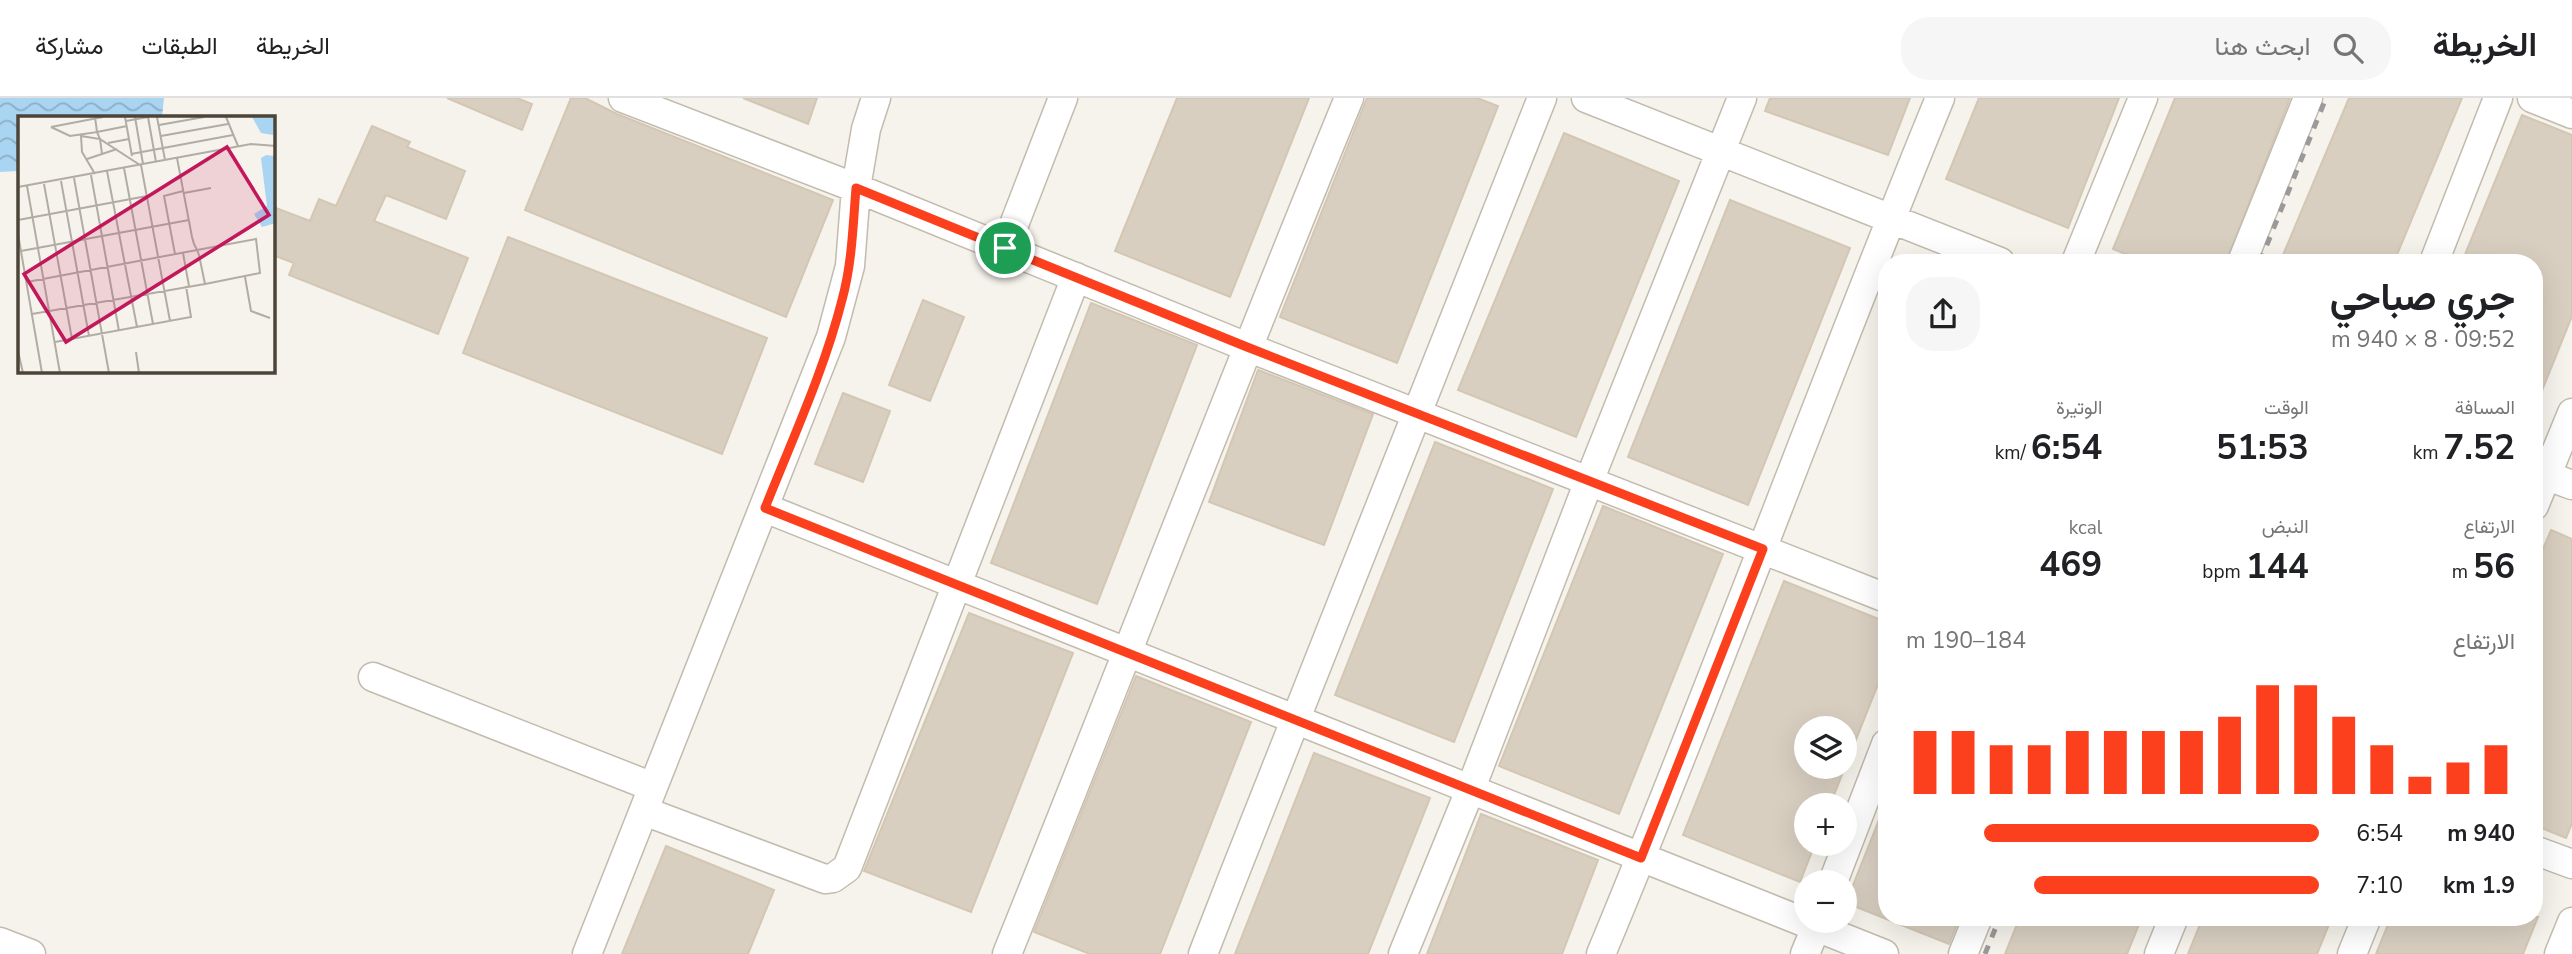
<!DOCTYPE html>
<html lang="ar">
<head>
<meta charset="utf-8">
<style>
	:root { --surface:#fff; --page:#f6f6f6; --text:#202124; --muted:#757577; --line:#e0e0e0; --accent:#fc3f1d }
	body { margin:0; font-family:"Nunito Sans",Vazirmatn,sans-serif; background:var(--page); color:var(--text); direction:rtl; height:100vh; display:flex; flex-direction:column; font-size:26px; white-space:nowrap }
	* { box-sizing:border-box; margin:0 }
	p { font-size:23px; color:var(--muted) }
	.icon { flex:none; width:38px; height:38px; fill:none; stroke:currentColor; stroke-width:2; stroke-linecap:round; stroke-linejoin:round }
	.map { position:relative; flex:1; overflow:hidden; direction:ltr }
	.side { position:absolute; left:1878px; top:156px; width:665px; height:672px; display:flex; flex-direction:column; background:var(--surface); border-radius:28px; box-shadow:0 7px 28px #0002; direction:rtl }
	.side>* { flex:none }
	.controls { position:absolute; left:1794px; top:618px; display:grid; gap:14px }
	.controls a { display:grid; place-items:center; width:63px; height:63px; border-radius:50%; background:var(--surface); box-shadow:0 7px 28px #0002; font-size:35px }
	.pin { position:absolute; display:grid; place-items:center; width:60px; height:60px; color:#fff; margin:-30px; border:4px solid #fff; border-radius:50%; box-shadow:0 2px 7px #0007 }
	.round { display:grid; place-items:center; flex:none; width:74px; height:74px; border-radius:28px; background:var(--page) }
	.head { display:flex; align-items:center; justify-content:space-between; height:119px; padding:0 28px }
	h1 { font-size:38px; font-weight:700; line-height:52px }
	.metrics { display:grid; grid-template-columns:repeat(3,1fr); gap:10px; height:119px; padding:7px 28px }
	.metrics div { display:grid; align-content:center }
	.metrics b { font-size:35px; font-weight:700 }
	.metrics small { font-size:19px; font-weight:400 }
	.metrics p { font-size:19px }
	.chart { height:196px; padding:14px 28px }
	.chart p { display:flex; justify-content:space-between }
	.chart svg { width:100%; height:126px; margin-top:7px; stroke:var(--accent); stroke-width:6 }
	ul { padding:0 28px; list-style:none; font-size:23px }
	li { display:grid; grid-template-columns:112px 84px 1fr; align-items:center; height:52px }
	li i { height:18px; border-radius:9px; background:var(--accent) }
	header { display:flex; align-items:center; gap:42px; box-sizing:border-box; height:98px; padding:0 35px; background:var(--surface); border-bottom:2px solid var(--line) }
	header strong { font-size:33px }
	nav { display:flex; gap:38px; margin-inline-start:auto; font-size:24px }
	.search { width:490px; height:63px; background:var(--page); display:flex; align-items:center; gap:18px; box-sizing:border-box; padding:0 24px; border-radius:28px; color:var(--muted); font-size:26px }
	.map>svg:first-child { display:block }
	.water { fill:url(#water-waves) }
	.building { fill:#d8cfc1; stroke:#d3c7b4; stroke-width:2; fill-rule:evenodd }
	.lines { fill:none; stroke-linecap:round; stroke-linejoin:round }
	.minor-casing { stroke:#c2bbae; stroke-width:31 }
	.minor { stroke:#fff; stroke-width:28 }
	.rail { stroke:#9a9a9a; stroke-width:5; stroke-dasharray:9 9; stroke-linecap:butt }
	.route-casing { stroke:#fff; stroke-width:14 }
	.route { stroke:#fc3f1d; stroke-width:9 }
	.inset-road { fill:none; stroke:#b2ada4; stroke-width:2 }
	.view { fill:#c2185b; fill-opacity:0.15; stroke:#c2185b; stroke-width:3.5 }
	.inset-edge { fill:none; stroke:#4b4439; stroke-width:3.5 }
</style>
</head>
<body>
<header>
<strong>الخريطة</strong>
<div class="search"><svg class="icon" aria-label="search" viewBox="0 0 24 24"><circle cx="10" cy="10" r="6"/><path d="M15 15l6 6"/></svg>ابحث هنا</div>
<nav><a>الخريطة</a><a>الطبقات</a><a>مشاركة</a></nav>
</header>
<div class="map">
<svg width="2572" height="856" viewBox="0 0 2572 856">
	<defs>
		<pattern id="water-waves" width="16" height="10" patternUnits="userSpaceOnUse" patternTransform="scale(1.75)"><rect width="16" height="10" fill="#a9d4f2"/><path d="M0 5q4-4 8 0t8 0" fill="none" stroke="#8caec5"/></pattern>
	</defs>
	<rect width="100%" height="100%" fill="#f6f3ec"/>
	<path class="water" d="M0 0H164L162 19H19V73L0 74Z"/>
	<path class="building" d="M447 0H517L532 6 522 32Z
		M571 0H585L617 16 833 102 786 219 525 112Z
		M743 0H817L808 26Z
		M1177 0H1309L1230 199 1115 153Z
		M1367 0H1477L1498 8 1397 265 1280 219Z
		M1770 0H1910L1888 57 1765 13Z
		M1979 0H2119L2068 130 1946 81Z
		M2175 0H2290L2226 164H2145L2113 151Z
		M2349 0H2462L2394 164H2280Z
		M2522 17 2572 37V218L2535 310 2534 164H2462Z
		M372 28 410 44 407 49 465 73 446 121 386 97 374 123 468 160 438 236 289 177 294 165 273 157V109L310 123 319 101 336 108Z
		M1564 35 1679 83 1576 339 1458 292Z
		M1730 102 1850 150 1748 407 1628 359Z
		M508 139 767 240 722 356 463 255Z
		M923 202 964 219 930 303 889 287Z
		M1091 205 1197 247 1097 506 991 465Z
		M1258 272 1373 316 1324 447 1209 404Z
		M843 295 890 313 863 384 815 366Z
		M1435 344 1553 391 1454 644 1335 597Z
		M1603 408 1723 456 1619 716 1499 668Z
		M2551 432 2572 441V725L2566 740 2534 727V472Z
		M1784 483 1886 524V566L1830 707H1806V746H1815L1800 784 1683 737ZM1806 630H1844V668H1806Z
		M969 515 1073 555 971 814 864 773Z
		M1136 578 1251 624 1160 856H1090L1034 834Z
		M1314 655 1430 700 1368 856H1235Z
		M1886 704V819H1960L1949 846 1846 805Z
		M1481 716 1598 762 1562 856H1427Z
		M666 748 774 792 748 856H622Z
		M2020 819H2142L2127 856H2005Z
		M2203 819H2332L2317 856H2188Z
		M2391 819H2538L2523 856H2376Z"/>
	<g class="lines">
		<g class="minor-casing">
			<path id="minor" d="M623 0 856 90 1247 249 1886 500
				M1586 0 2000 164
				M2532 0 2572 16
				M1005 150 1063 0
				M2076 164 2143 0
				M2242 164 2308 0
				M2434 164 2498 0
				M2534 373 2572 387
				M2534 408 2572 315
				M765 410 1884 856
				M373 579 653 689
				M644 713 825 781 833 780 847 770 1076 179
				M2534 752 2572 766
				M1833 784 1886 646
				M0 844 31 856
				M587 856 831 239 850 168 856 90 866 31 876 0
				M1007 856C1122 571 1232 284 1349 0
				M1203 856C1314 570 1430 286 1542 0
				M1403 856 1471 690 1589 383 1742 0
				M1601 856C1719 573 1823 284 1940 0
				M1805 856 1819 822
				M1963 856 1978 819
				M2159 856 2174 819
				M2352 856 2367 819
				M2559 856 2572 824"/>
		</g>
		<use href="#minor" class="minor"/>
		<path class="rail" d="M2260 164 2326 0
			M1985 856 2000 819"/>
	</g>
	<g class="lines">
		<g class="route-casing">
			<path id="route" d="M856 90 1247 249 1763 451 1641 760 765 410C792 342 824 273 842 202 852 166 853 127 856 90Z"/>
		</g>
		<use href="#route" class="route"/>
	</g>
	<g transform="translate(18 18)">
		<rect width="257" height="257" fill="#f6f3ec"/>
		<path d="M234 1H257L255 19 243 17ZM248 39 257 40 258 107 244 111 236 98 249 90 243 42Z" fill="#a9d4f2"/>
		<path class="inset-road" d="M77 1 79 16 109 10M107 1 114 40M117 1 125 48M130 1 138 46M139 1 147 44M208 1 220 30M108 5 130 1M141 9 186 1M33 11 52 20 79 16 82 23 122 49M33 11 85 1M143 20 210 8M90 27 111 23M113 38 215 19M69 43 99 33M123 49 152 205M106 52 135 208M89 55 119 211M77 58 64 36 63 20 82 23 84 38M73 59 101 215M56 62 91 257M43 65 71 220M26 68 54 223M9 70 42 257M0 71 233 28 258 30M166 77 193 72M0 104 129 80M0 118 24 257M3 135 171 104M165 137 171 170M157 138 146 80 165 75M227 161 233 195 252 202M9 166 179 134 238 123 242 157 187 168 181 139 179 134 176 128 174 121 159 42M14 198 187 168M37 226 173 201 168 170M0 235 5 257M118 236 121 257"/>
		<path class="view" d="M209 31 251 99 48 226 6 158Z"/>
		<rect width="257" height="257" class="inset-edge"/>
	</g>
</svg>
<div class="controls">
<a><svg class="icon" aria-label="layers" viewBox="0 0 24 24"><path d="M12 4l9 5-9 5-9-5zM3 14l9 5 9-5"/></svg></a>
<a>+</a>
<a>−</a>
</div>
<div class="pin" style="left:1005px;top:150px;background:#1e9e55"><svg class="icon" aria-label="arrive" viewBox="0 0 24 24"><path d="M6 21V4h12l-3 4 3 4H6"/></svg></div>
<section class="side">
<div class="head"><div><h1>جري صباحي</h1><p>09:52 · 8 × 940 m</p></div><a class="round"><svg class="icon" aria-label="share" viewBox="0 0 24 24"><path d="M12 15V3M7 8l5-5 5 5M5 13v7h14v-7"/></svg></a></div>
<div class="metrics">
<div><p>المسافة</p><b>7.52<small> km</small></b></div>
<div><p>الوقت</p><b>51:53</b></div>
<div><p>الوتيرة</p><b>6:54<small> /km</small></b></div>
</div>
<div class="metrics">
<div><p>الارتفاع</p><b>56<small> m</small></b></div>
<div><p>النبض</p><b>144<small> bpm</small></b></div>
<div><p>kcal</p><b>469</b></div>
</div>
<div class="chart"><p><span>الارتفاع</span>184–190 m</p>
<svg viewBox="0 0 160 44" preserveAspectRatio="none"><path d="M5 44V22M15 44V22M25 44V27M35 44V27M45 44V22M55 44V22M65 44V22M75 44V22M85 44V17M95 44V6M105 44V6M115 44V17M125 44V27M135 44V38M145 44V33M155 44V27"/></svg>
</div>
<ul>
<li><b>940 m</b>6:54<i style="width:81%"></i></li>
<li><b>1.9 km</b>7:10<i style="width:69%"></i></li>
</ul>
</section>
</div>
</body>
</html>
